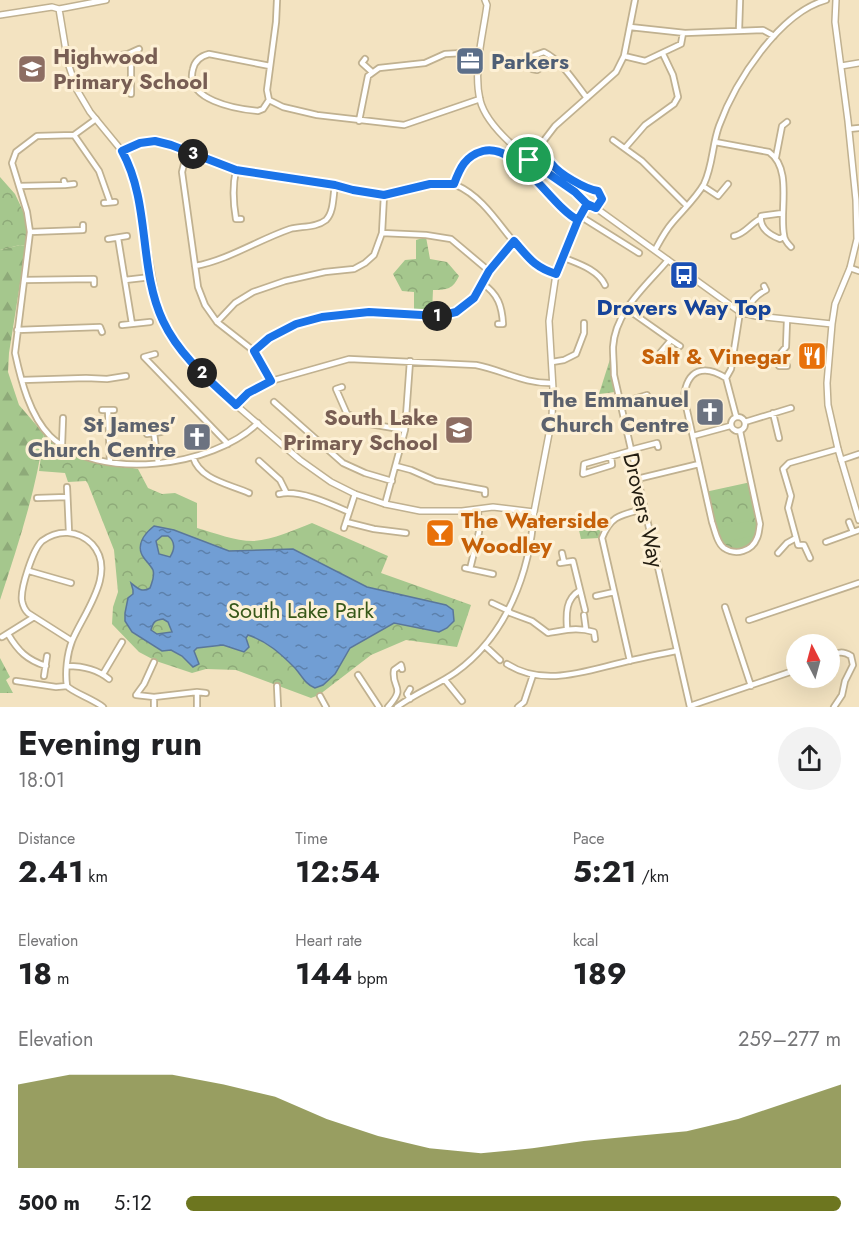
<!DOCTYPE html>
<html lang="en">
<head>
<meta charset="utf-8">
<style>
	:root { --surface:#fff; --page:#f2f2f2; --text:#202124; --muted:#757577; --accent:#6d761f }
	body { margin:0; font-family:Jost,sans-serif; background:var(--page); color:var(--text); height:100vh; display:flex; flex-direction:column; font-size:22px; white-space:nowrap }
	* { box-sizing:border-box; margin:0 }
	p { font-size:20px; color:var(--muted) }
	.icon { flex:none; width:33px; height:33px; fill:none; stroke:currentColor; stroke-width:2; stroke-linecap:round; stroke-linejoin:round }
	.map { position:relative; height:707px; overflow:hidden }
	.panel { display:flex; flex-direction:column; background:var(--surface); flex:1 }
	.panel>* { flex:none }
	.needle { width:39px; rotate:354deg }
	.buttons { position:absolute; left:786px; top:634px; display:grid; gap:12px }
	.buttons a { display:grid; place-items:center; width:54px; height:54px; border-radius:50%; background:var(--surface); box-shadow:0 6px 24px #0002; font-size:30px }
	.pin { position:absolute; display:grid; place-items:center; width:51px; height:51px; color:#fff; margin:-26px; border:3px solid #fff; border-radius:50%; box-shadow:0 2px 6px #0007 }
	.km { position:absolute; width:30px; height:30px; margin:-15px; border-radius:50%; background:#222; color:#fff; font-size:16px; line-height:30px; text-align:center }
	.round { display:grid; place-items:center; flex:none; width:63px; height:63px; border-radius:32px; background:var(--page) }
	.summary { display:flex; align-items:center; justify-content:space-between; height:102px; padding:0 18px }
	h1 { font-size:33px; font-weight:700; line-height:45px }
	.figures { display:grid; grid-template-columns:repeat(3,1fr); gap:9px; height:102px; padding:6px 18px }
	.figures div { display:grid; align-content:center }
	.figures b { font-size:30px; font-weight:700 }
	.figures small { font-size:16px; font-weight:400 }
	.figures p { font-size:16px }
	.chart { height:168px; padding:12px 18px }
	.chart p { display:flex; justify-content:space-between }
	.chart svg { width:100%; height:108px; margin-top:6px; fill:var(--accent); opacity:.7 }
	ul { padding:0 18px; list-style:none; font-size:20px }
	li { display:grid; grid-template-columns:96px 72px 1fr; align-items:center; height:45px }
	li i { height:15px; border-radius:8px; background:var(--accent) }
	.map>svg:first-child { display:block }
	.grass { fill:url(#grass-dots) }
	.forest { fill:url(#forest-firs) }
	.park { fill:url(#park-crowns) }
	.pitch { fill:#a5c78d }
	.water { fill:url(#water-ripples); stroke:#5a779a; stroke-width:1.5; fill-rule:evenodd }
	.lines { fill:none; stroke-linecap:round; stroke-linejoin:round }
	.minor-casing { stroke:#c0b190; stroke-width:8 }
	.tertiary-casing { stroke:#c0b190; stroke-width:8 }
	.minor { stroke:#fff; stroke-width:4.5 }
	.tertiary { stroke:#fff; stroke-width:5 }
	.route-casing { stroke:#fff; stroke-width:12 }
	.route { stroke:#1a73e8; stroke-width:8 }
	.labels { text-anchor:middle; stroke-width:6; stroke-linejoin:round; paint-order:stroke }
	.education-label { font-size:22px; font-weight:bold; fill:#785e54; stroke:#fdf0d5; text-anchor:start }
	.service-label { font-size:22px; font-weight:bold; fill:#4e5e75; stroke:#fdf0d5; text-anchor:start }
	.transit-label { font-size:22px; font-weight:bold; fill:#164399; stroke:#fdf0d5 }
	.food-label { font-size:22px; font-weight:bold; fill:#c56008; stroke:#fdf0d5; text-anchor:end }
	.worship-label { font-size:22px; font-weight:bold; fill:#5b616d; stroke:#fdf0d5; text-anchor:end }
	.street-label { font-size:22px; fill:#231d11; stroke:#fdf0d5 }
	.park-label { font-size:22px; fill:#375819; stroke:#fdf0d5 }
</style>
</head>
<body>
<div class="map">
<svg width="859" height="707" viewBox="0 0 859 707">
	<defs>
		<pattern id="grass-dots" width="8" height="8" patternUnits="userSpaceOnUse" patternTransform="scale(1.5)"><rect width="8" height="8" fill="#a5c78d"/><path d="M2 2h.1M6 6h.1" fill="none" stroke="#8eaa79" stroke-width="1.8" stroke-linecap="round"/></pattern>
		<pattern id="forest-firs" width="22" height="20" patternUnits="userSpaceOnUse" patternTransform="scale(1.5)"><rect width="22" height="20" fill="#a5c78d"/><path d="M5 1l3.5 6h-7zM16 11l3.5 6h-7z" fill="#8eaa79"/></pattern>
		<pattern id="park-crowns" width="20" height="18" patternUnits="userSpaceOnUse" patternTransform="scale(1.5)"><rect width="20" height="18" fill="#a5c78d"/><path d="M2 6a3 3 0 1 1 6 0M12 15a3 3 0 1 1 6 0" fill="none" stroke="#8eaa79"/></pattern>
		<pattern id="water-ripples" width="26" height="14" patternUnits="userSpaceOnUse" patternTransform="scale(1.5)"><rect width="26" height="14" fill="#719ed4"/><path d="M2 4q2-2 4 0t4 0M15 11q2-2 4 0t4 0" fill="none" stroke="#5c80ab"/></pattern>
	</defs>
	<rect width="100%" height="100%" fill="#f3e3c1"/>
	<path class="grass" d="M611 356 612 376 615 392 599 394Z"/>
	<path class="forest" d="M20 245 26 246 9 353 8 372 19 405 44 434C36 491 18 545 0 600V250Z
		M0 658 10 677 6 680 13 693H0Z"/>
	<path class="park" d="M0 177 15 194 26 217V246L20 245 0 250Z
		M426 237 430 259 447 262 459 276C453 289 447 290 433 290L432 312 414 311V292L402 291 393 274 405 260 416 259V240Z
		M44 434 62 450 86 459 138 469 148 488 162 494 175 493 197 503V528C215 533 235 541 253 541 273 540 294 530 312 523L388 556 381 573 471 605 457 647 406 640 371 655 319 695 311 698 236 670 206 669 192 673 156 661 139 652 112 624 113 607 118 592 114 550 88 484 86 481 68 482 65 473 39 471Z
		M751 482 760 524 758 537 743 552 723 548 718 538 705 492Z
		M607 520 601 528 599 538 581 539 578 526Z"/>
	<path class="pitch" d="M749 521 752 523 755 533 752 536 725 542 722 540 720 530 722 527Z"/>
	<path class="water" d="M154 526 174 530 229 551 293 549 367 587 446 605 453 610 454 621 447 628 439 632 394 623 350 648 335 674 323 685 315 688C305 684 302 676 295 668 281 654 267 641 248 635L246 638 249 647 244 652 223 645 197 648 194 651 199 664 193 667 182 656 171 650 162 651 132 632 125 621V613L128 598 133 594V590L131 583C137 588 142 593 150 588 152 582 155 577 153 570 151 566 147 562 144 558 135 546 144 534 154 526ZM162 536H168C176 542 175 549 170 557L159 554 156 541ZM163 619 168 622 172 632 157 634 151 630C153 622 155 620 163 619Z"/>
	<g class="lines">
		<g class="minor-casing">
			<path id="minor" d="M277 0 276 22 267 90 269 100 283 107 317 115 404 125 480 99
				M630 27 685 33 763 30 774 36
				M739 30 740 0
				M128 54 131 64V94
				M624 56 645 61 681 44 683 33
				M365 59 362 63 372 72
				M554 60 537 70 532 69 529 60 533 56 544 52C562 61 575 83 587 98
				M68 63 128 54 139 49
				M269 100 263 109 258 111C236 109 184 100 193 69 195 60 201 56 209 54L270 66
				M96 119 74 135 37 136 16 152 12 163 27 212 30 232 15 353C21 381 30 416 50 436 99 483 213 467 258 423
				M359 121 368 76 379 68 425 63 445 54 480 52
				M849 129 859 128
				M74 135 99 171 110 202
				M613 140 642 161 687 206
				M715 142 769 152C793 169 779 211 784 235 784 239 788 244 791 247
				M540 147 556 169 589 189 598 191 602 199 596 208
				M625 148 645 125 674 104 678 97 673 75 663 54
				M122 151C160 129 196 156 233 169 244 173 257 174 268 176 291 180 314 180 336 185 352 189 369 196 385 195 405 193 437 177 456 185 499 204 512 261 556 274
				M187 152 182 172 198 287 205 305 217 322 254 351 271 381
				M776 157 782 126 787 122
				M529 160 555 126 616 72 624 56 635 0
				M236 170C232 188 233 202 236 219H241
				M454 184C460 168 465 156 483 151 517 142 552 207 578 220
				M65 185 74 184
				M19 186 65 185 64 181
				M703 186 718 196 728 184
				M104 203 115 202
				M783 213 761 216C759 228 770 235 780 239L784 236
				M580 216 639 253
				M30 232 83 230V225
				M382 233 426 235 451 239 489 271
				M734 236C745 234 750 224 760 219
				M118 238 132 324
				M108 239 127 236
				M655 250C660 241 665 231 672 223 683 210 696 198 704 184 713 165 712 145 719 126 735 82 779 13 826 0
				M562 257C576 263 598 269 605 285
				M668 260C647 285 615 311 613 347 613 356 614 366 614 375L690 707
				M195 266C228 260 258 240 290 229 301 226 316 228 326 220 334 212 333 196 335 185
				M850 268 859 271
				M24 280 94 279V284
				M125 280 151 277
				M483 284C498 294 502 306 503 324H498
				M627 309 671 340 660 353
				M746 314C750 302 755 296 766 290L764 286
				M217 322 235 303 253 292 285 281 325 272 354 269 365 263 374 255 382 233 384 195
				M122 325 150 322
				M17 330 100 327 102 332
				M671 340 680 346
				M254 351 269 338 296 324 322 317 369 312 439 316 456 312 474 298 489 271 514 241
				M155 354 144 357 228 444
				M552 362 564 360 576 354 584 333V323
				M787 366H779C777 357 780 353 786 347L787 320
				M726 378C704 364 687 369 684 397L712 522C715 530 717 543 724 548 736 556 752 551 757 538 759 534 759 529 760 524L740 431
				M22 380 86 378 107 379 126 376
				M342 387 336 389 347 414 370 424 405 430
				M274 402 343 463 365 473 392 481
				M620 403 647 395 649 401
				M236 405 247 393 271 381 349 359 476 365C502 370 525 384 552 383
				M102 410H114
				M108 410 110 462
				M773 413 779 438
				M736 416 726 378 731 369 740 312
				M731 424a7 7 0 1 1 14 0a7 7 0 1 1-14 0Z
				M745 422 791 408
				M154 433 158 463
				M147 434 161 432
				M693 436 730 426
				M62 445 63 418
				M630 450 657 443 658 447
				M611 456 612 465 583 474 584 464 630 451
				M193 457C200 480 229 484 249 493
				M841 460 859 454
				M259 461 280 480 286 492
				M396 466 411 470 436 481 485 490V494
				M637 479 699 464
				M67 487 69 532
				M279 494C299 489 331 504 349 512
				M37 498 67 497
				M385 504 405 430 410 361
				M346 522 374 529 406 533
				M849 522 853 532
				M344 528 355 494
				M826 542 859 530
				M562 553 564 562
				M778 553 787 543 796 538
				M810 558 804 545H798L788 508 791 496 783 469 789 463 838 449
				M560 563 573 561 585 610
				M465 568 493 574
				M470 569 479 532 478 510
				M29 571 71 583
				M596 596 614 592
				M492 603 509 611
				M725 607 751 686
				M508 612 532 621 548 633C564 630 578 627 594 632L595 639
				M584 615 586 630
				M749 620 859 583
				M567 628C566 613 566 599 579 591
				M8 634C18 651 27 660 46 666
				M2 637 34 617
				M485 646 500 660
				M830 656C838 652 843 651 851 656L853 665 845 681 842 695 834 707
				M630 661 602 538C611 515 621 515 644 509
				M507 664C541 686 580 673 616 664 636 659 656 655 676 651
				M67 666C83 666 97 669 109 679
				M103 674 122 642
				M358 675 379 707
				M44 676 47 656
				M445 680 462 701
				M16 681 56 687 67 686C72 692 93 699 103 707
				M67 686C65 672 67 654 72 641 83 614 118 572 92 544 78 530 58 529 42 541 33 549 20 589 22 601 23 606 24 609 28 613L72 641
				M277 686 278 707
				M197 692V707
				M320 696 326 707
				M154 697 136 695 144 684 154 662
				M410 699 407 694 410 689
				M690 706 796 670
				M154 707V697L197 692 206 693
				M388 707C407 686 391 689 394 670L401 665 402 669
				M397 707C415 693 438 685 456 672 507 635 530 572 534 512
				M518 707 524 702 533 675"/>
		</g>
		<g class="tertiary-casing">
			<path id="tertiary" d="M485 0 487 5C483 35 473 70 480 100 489 136 547 171 574 192 582 198 587 204 596 208L740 312 756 316 832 324
				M836 0 835 22 848 121 856 200 857 239 850 268 835 304 832 324 827 383 828 405 838 449 859 520
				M59 9 68 63 77 90 90 112 122 151 133 177 139 201 157 306 169 332 198 369 236 405 300 460 331 482 355 494 385 504 420 511H462L493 507 534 512 552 418 553 389 549 321 556 274 578 220 587 204
				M0 15 52 7 59 9 106 0
				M841 66 859 63"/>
		</g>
		<use href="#minor" class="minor"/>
		<use href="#tertiary" class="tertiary"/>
	</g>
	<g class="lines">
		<g class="route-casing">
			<path id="route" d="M529 160 575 192 587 204 578 220 556 274C534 267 529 258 514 241L489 271 474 298 456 312 439 316 369 312 322 317 296 324 269 338 254 351 271 381 248 393 236 405C209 380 179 355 163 321 138 268 151 204 122 151L140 143 155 141 171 145 236 170 335 185 353 190 384 195 430 184H454C460 168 465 156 483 151 517 142 552 208 578 220L587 204 596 208 602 199 598 191C585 189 559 174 551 163 546 157 545 152 540 147L529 160"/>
		</g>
		<use href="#route" class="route"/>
	</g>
	<defs>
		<g id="office-square" transform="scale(1.5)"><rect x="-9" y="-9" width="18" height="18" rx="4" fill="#5c6f8a" stroke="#fdf0d5"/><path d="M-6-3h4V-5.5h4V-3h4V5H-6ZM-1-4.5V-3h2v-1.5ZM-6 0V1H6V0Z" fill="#fff"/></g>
		<g id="school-square" transform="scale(1.5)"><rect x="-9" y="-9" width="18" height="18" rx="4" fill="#8d6e63" stroke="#fdf0d5"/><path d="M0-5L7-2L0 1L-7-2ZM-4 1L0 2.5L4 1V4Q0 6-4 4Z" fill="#fff"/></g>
		<g id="bus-square" transform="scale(1.5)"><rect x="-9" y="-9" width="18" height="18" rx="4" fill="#1a4fb4" stroke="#fdf0d5"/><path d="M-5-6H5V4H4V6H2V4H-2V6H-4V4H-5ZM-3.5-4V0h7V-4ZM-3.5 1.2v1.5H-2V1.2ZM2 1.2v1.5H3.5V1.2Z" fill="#fff"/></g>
		<g id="restaurant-square" transform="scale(1.5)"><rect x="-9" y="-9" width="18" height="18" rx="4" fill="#e8710a" stroke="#fdf0d5"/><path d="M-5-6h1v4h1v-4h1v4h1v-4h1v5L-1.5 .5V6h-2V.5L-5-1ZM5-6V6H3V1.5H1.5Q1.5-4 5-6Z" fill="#fff"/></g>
		<g id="church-square" transform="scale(1.5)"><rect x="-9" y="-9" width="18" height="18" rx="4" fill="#6b7280" stroke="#fdf0d5"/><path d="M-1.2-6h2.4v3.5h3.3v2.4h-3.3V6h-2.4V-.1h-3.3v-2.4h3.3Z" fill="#fff"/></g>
		<g id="bar-square" transform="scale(1.5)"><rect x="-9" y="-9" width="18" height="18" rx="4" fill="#e8710a" stroke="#fdf0d5"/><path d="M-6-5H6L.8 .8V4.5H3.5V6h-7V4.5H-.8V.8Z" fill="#fff"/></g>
	</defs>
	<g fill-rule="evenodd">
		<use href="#office-square" x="470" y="61"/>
		<use href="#school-square" x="32" y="69"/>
		<use href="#bus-square" x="684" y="275"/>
		<use href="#restaurant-square" x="812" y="356"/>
		<use href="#church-square" x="710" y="412"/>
		<use href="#school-square" x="459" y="430"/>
		<use href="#church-square" x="197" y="437"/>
		<use href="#bar-square" x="440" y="533"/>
	</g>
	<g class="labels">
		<g class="education-label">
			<text x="53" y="64">Highwood<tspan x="53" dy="25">Primary School</tspan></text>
			<text x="438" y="425" text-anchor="end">South Lake<tspan x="438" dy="25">Primary School</tspan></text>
		</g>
		<g class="service-label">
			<text x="491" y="69">Parkers</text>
		</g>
		<g class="transit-label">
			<text x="684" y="315">Drovers Way Top</text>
		</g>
		<g class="food-label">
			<text x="791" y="364">Salt &amp; Vinegar</text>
			<text x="461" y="528" text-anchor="start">The Waterside<tspan x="461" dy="25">Woodley</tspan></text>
		</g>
		<g class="worship-label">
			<text x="689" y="407">The Emmanuel<tspan x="689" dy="25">Church Centre</tspan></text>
			<text x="176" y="432">St James'<tspan x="176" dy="25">Church Centre</tspan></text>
		</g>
		<g class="street-label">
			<text transform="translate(644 510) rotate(77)" y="8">Drovers Way</text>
		</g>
		<g class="park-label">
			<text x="301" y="618">South Lake Park</text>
		</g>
	</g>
</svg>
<div class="buttons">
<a><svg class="needle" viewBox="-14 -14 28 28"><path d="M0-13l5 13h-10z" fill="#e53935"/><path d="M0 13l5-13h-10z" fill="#757577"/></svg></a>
</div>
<div class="pin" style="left:529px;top:160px;background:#1e9e55"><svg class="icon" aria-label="arrive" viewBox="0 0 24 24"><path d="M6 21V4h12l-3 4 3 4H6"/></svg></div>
<b class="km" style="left:437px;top:316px">1</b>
<b class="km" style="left:202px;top:373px">2</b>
<b class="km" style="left:193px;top:154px">3</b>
</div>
<section class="panel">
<div class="summary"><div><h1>Evening run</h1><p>18:01</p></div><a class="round"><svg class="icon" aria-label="share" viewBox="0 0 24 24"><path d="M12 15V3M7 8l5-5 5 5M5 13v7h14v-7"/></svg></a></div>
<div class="figures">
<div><p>Distance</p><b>2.41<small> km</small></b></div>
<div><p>Time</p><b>12:54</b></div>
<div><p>Pace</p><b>5:21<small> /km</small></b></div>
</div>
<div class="figures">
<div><p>Elevation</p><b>18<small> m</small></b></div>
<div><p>Heart rate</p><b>144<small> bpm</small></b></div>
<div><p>kcal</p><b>189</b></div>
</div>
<div class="chart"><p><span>Elevation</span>259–277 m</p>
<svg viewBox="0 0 160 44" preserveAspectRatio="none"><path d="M0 44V10L10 6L20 6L30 6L40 10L50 15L60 24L70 31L80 36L90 38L100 36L110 33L120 31L130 29L140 24L150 17L160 10V44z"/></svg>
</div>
<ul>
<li><b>500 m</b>5:12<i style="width:100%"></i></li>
</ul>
</section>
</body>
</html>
